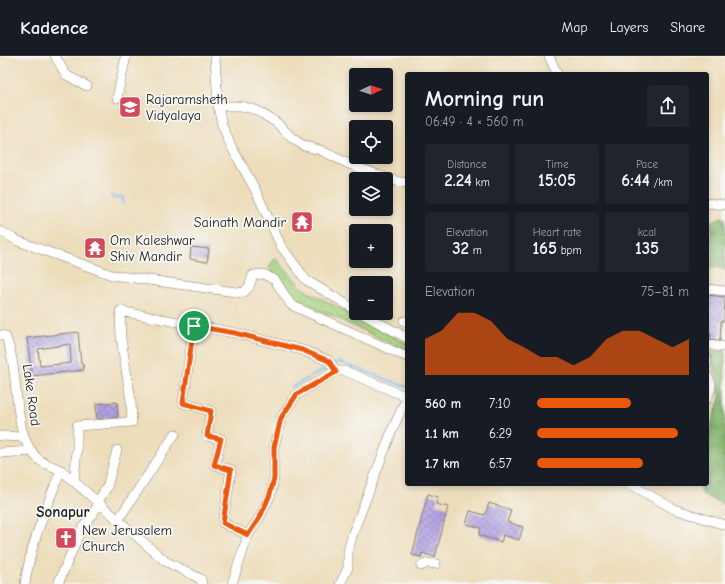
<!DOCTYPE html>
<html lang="en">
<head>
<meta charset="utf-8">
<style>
	:root { --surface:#171b24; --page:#20242c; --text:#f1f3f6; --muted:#9ea1a6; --line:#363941; --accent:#ea580c }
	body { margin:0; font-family:"Comic Neue",sans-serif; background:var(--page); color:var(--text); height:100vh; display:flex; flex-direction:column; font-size:15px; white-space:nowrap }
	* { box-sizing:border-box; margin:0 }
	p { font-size:13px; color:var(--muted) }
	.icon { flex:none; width:22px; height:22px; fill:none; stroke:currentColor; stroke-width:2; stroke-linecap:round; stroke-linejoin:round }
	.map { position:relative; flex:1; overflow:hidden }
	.side { position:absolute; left:405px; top:16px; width:304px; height:414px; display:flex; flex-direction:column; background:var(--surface); border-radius:4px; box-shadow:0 2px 6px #0003 }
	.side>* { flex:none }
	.needle { width:26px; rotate:86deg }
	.tools { position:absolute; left:349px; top:12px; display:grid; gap:8px }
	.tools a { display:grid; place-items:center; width:44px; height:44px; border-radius:4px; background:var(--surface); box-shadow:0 2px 6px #0003; font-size:20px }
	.pin { position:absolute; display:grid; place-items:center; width:34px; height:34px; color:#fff; margin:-17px; border:2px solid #fff; border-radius:50%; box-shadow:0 1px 4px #0007 }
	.round { display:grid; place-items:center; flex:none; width:42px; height:42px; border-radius:4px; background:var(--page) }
	.overview { display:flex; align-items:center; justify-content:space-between; height:68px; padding:0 20px }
	h1 { font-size:22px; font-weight:700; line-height:30px }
	.figures { display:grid; grid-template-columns:repeat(3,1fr); gap:6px; height:68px; padding:4px 20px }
	.figures div { display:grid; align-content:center; border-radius:4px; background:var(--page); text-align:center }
	.figures b { font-size:17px; font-weight:700 }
	.figures small { font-size:11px; font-weight:400 }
	.figures p { font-size:11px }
	.chart { height:112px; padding:8px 20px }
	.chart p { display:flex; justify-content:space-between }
	.chart svg { width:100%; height:72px; margin-top:4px; fill:var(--accent); opacity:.7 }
	ul { padding:0 20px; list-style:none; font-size:13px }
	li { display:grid; grid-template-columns:64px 48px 1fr; align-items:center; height:30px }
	li i { height:10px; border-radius:5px; background:var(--accent) }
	header { display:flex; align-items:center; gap:24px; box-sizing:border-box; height:56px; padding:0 20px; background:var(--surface); border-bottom:1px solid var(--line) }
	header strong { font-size:19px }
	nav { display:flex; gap:22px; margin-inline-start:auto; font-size:14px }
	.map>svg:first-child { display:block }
	.grass { fill:url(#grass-dots); stroke:#62784e }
	.forest { fill:url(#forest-crowns); stroke:#506946 }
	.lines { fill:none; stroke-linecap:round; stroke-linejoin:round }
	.stream { stroke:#7ebaf1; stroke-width:2 }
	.building { fill:url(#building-cross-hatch); fill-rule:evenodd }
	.minor-casing { stroke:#847c6c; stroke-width:10 }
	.minor { stroke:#fff; stroke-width:9 }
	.route-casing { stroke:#fff; stroke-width:8 }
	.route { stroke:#ea580c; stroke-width:5 }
	.labels { text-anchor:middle; stroke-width:3.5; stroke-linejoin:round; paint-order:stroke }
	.poi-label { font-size:14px; fill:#1c1c1c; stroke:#f6f6f2; text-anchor:start }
	.street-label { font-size:14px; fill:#1c1c1c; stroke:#f6f6f2 }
	.neighbourhood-label { font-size:15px; font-weight:bold; fill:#1c1c1c; stroke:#f6f6f2 }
</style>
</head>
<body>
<header>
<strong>Kadence</strong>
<nav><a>Map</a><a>Layers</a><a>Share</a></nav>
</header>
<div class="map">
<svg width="725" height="528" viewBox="0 0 725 528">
	<defs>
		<pattern id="grass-dots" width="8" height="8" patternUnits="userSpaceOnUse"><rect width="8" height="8" fill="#a7d481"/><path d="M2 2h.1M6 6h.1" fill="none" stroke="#8fb56f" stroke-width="1.8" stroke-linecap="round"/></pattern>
		<pattern id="forest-crowns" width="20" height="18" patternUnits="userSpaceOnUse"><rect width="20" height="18" fill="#85b66f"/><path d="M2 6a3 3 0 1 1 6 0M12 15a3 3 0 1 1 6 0" fill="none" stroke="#6c935a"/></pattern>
		<pattern id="building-cross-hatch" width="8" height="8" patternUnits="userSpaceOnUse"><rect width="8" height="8" fill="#b0a0e2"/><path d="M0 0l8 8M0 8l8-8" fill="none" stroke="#8e82b6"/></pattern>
	</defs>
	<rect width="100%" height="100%" fill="#f6f6f2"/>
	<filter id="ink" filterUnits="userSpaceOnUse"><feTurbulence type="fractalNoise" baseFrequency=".025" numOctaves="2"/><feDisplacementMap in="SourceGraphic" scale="8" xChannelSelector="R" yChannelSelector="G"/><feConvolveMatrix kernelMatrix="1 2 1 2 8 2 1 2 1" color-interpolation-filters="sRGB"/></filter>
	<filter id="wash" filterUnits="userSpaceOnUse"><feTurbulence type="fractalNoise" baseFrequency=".012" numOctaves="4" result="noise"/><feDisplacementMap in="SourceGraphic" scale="16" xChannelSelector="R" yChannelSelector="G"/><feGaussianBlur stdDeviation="0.9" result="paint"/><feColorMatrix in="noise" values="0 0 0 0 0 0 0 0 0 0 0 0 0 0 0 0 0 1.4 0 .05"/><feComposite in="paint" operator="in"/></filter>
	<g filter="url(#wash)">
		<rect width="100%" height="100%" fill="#edddbb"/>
		<path class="grass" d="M275 202 303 233 407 288V295L305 247 295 240 269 212Z"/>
		<path class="forest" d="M721 161 725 163V215L724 213 717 211 709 212 707 217V187L711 177V166Z
			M725 291V449L702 438 700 428H707V388L712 367 720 342 718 323 712 307 707 302V296L723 294Z"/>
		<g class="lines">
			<path class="stream" d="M111 138 112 142 123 141V149
				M335 308 339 306 407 331
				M292 331 329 311"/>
		</g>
		<g id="blocks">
			<path class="building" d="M191 191 209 193 207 206 190 203Z
				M707 239 725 241 724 265H721L720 285 710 283 711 278H707Z
				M78 276 81 308H83L84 314 32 320 27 282ZM70 288 71 307 40 310 38 293Z
				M117 346 118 361 97 363 96 348Z
				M428 438 438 441 436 448 448 451 435 501 422 497 421 501 412 499Z
				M489 447 511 454 507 466 523 471 519 484 503 479 501 486 479 479 481 472 466 468 470 455 485 459Z"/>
		</g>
	</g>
	<g filter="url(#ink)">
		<use href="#blocks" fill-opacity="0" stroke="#847c6c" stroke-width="1"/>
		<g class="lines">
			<g class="minor-casing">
				<path id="minor" d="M55 0 66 19 87 30
					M215 0 218 50 222 69 231 90 255 133 281 190 306 224 356 254
					M549 0 557 18
					M117 42 126 0
					M218 50H241L256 54 277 67 292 82 304 90 320 94 349 108 389 123 400 126 407 127
					M707 147 725 149
					M0 175 18 185 112 219 243 237 249 231 253 219 263 218 275 224 291 249 407 301
					M707 233 725 235
					M361 257 407 282
					M404 265 407 266
					M194 269 183 347 211 355 207 380 221 383 215 409 231 414 223 467 248 479
					M0 279 5 280C22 314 9 383 41 405 47 409 55 411 61 414L165 505 201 523 202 528
					M707 288 720 291 725 290
					M707 303V308
					M707 320C714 329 710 333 707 343
					M0 380 23 381
					M0 397 32 395
					M74 426 77 393V370L132 366 131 345 121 282 120 255 235 277 302 294 329 305 336 315
					M630 428 674 453 725 469
					M97 447 107 431 117 394
					M118 464 175 378
					M421 510 427 507 436 508
					M25 528C30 489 47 450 61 414
					M58 528 80 476 99 448
					M232 528 248 479 261 459 271 438 274 422V391L281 362 297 338 336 315H345L407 341
					M340 528 348 512V495L353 477 393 372 407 341"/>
			</g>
			<use href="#minor" class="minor"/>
		</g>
	</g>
	<g class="lines" filter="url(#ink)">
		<g class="route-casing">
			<path id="route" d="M194 270 235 277 302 294 329 305 336 316 297 338 281 362 274 391V422L270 438 261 459 248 479 223 467 231 414 214 409 221 383 207 380 211 355 183 347Z"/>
		</g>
		<use href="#route" class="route"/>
	</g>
	<defs>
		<g id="school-square" transform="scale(1.15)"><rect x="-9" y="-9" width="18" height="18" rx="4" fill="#d1495b" stroke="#f6f6f2"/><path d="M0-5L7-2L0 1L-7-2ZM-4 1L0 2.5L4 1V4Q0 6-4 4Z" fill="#fff"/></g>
		<g id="temple-square" transform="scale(1.15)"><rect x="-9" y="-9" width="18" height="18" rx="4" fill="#d1495b" stroke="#f6f6f2"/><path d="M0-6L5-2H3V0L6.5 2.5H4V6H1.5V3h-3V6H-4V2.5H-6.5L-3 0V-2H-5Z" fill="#fff"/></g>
		<g id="church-square" transform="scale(1.15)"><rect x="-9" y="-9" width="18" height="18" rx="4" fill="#d1495b" stroke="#f6f6f2"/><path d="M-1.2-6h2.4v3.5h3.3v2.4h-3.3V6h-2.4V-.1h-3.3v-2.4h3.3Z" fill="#fff"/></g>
	</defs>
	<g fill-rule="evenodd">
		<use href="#school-square" x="130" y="51"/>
		<use href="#temple-square" x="302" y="166"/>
		<use href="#temple-square" x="95" y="192"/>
		<use href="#church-square" x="66" y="482"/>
	</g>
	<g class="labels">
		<g class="poi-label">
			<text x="146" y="48">Rajaramsheth<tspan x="146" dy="16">Vidyalaya</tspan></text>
			<text x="286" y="171" text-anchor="end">Sainath Mandir</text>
			<text x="110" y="189">Om Kaleshwar<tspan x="110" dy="16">Shiv Mandir</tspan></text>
			<text x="82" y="479">New Jerusalem<tspan x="82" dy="16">Church</tspan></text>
		</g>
		<g class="street-label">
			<text transform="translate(32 339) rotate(82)" y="5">Lake Road</text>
		</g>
		<g class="neighbourhood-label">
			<text x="63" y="461">Sonapur</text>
		</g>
	</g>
</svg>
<div class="tools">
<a><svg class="needle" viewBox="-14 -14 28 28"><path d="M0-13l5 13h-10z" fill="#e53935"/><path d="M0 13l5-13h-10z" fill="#9ea1a6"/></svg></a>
<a><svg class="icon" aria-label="locate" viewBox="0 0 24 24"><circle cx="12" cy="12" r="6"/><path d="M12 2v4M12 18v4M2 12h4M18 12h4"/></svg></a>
<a><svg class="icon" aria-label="layers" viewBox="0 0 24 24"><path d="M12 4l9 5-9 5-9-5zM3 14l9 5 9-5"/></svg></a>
<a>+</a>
<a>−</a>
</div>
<div class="pin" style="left:194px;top:270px;background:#1e9e55"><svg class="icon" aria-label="arrive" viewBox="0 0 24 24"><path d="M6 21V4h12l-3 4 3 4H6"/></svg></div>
<section class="side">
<div class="overview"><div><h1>Morning run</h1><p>06:49 · 4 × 560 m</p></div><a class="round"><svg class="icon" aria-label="share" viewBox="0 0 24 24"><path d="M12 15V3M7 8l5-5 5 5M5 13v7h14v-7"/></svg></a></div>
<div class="figures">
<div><p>Distance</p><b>2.24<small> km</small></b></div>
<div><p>Time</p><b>15:05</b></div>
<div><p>Pace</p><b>6:44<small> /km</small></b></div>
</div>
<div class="figures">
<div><p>Elevation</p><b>32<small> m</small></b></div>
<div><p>Heart rate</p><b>165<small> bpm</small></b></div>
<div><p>kcal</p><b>135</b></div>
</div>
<div class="chart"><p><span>Elevation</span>75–81 m</p>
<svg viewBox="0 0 160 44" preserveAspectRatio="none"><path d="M0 44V22L10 17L20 6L30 6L40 11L50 22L60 27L70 33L80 33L90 38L100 33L110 22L120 17L130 17L140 22L150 27L160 22V44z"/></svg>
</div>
<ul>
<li><b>560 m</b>7:10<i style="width:62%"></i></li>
<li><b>1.1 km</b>6:29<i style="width:93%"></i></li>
<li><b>1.7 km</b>6:57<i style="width:70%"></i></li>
</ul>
</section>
</div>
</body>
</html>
